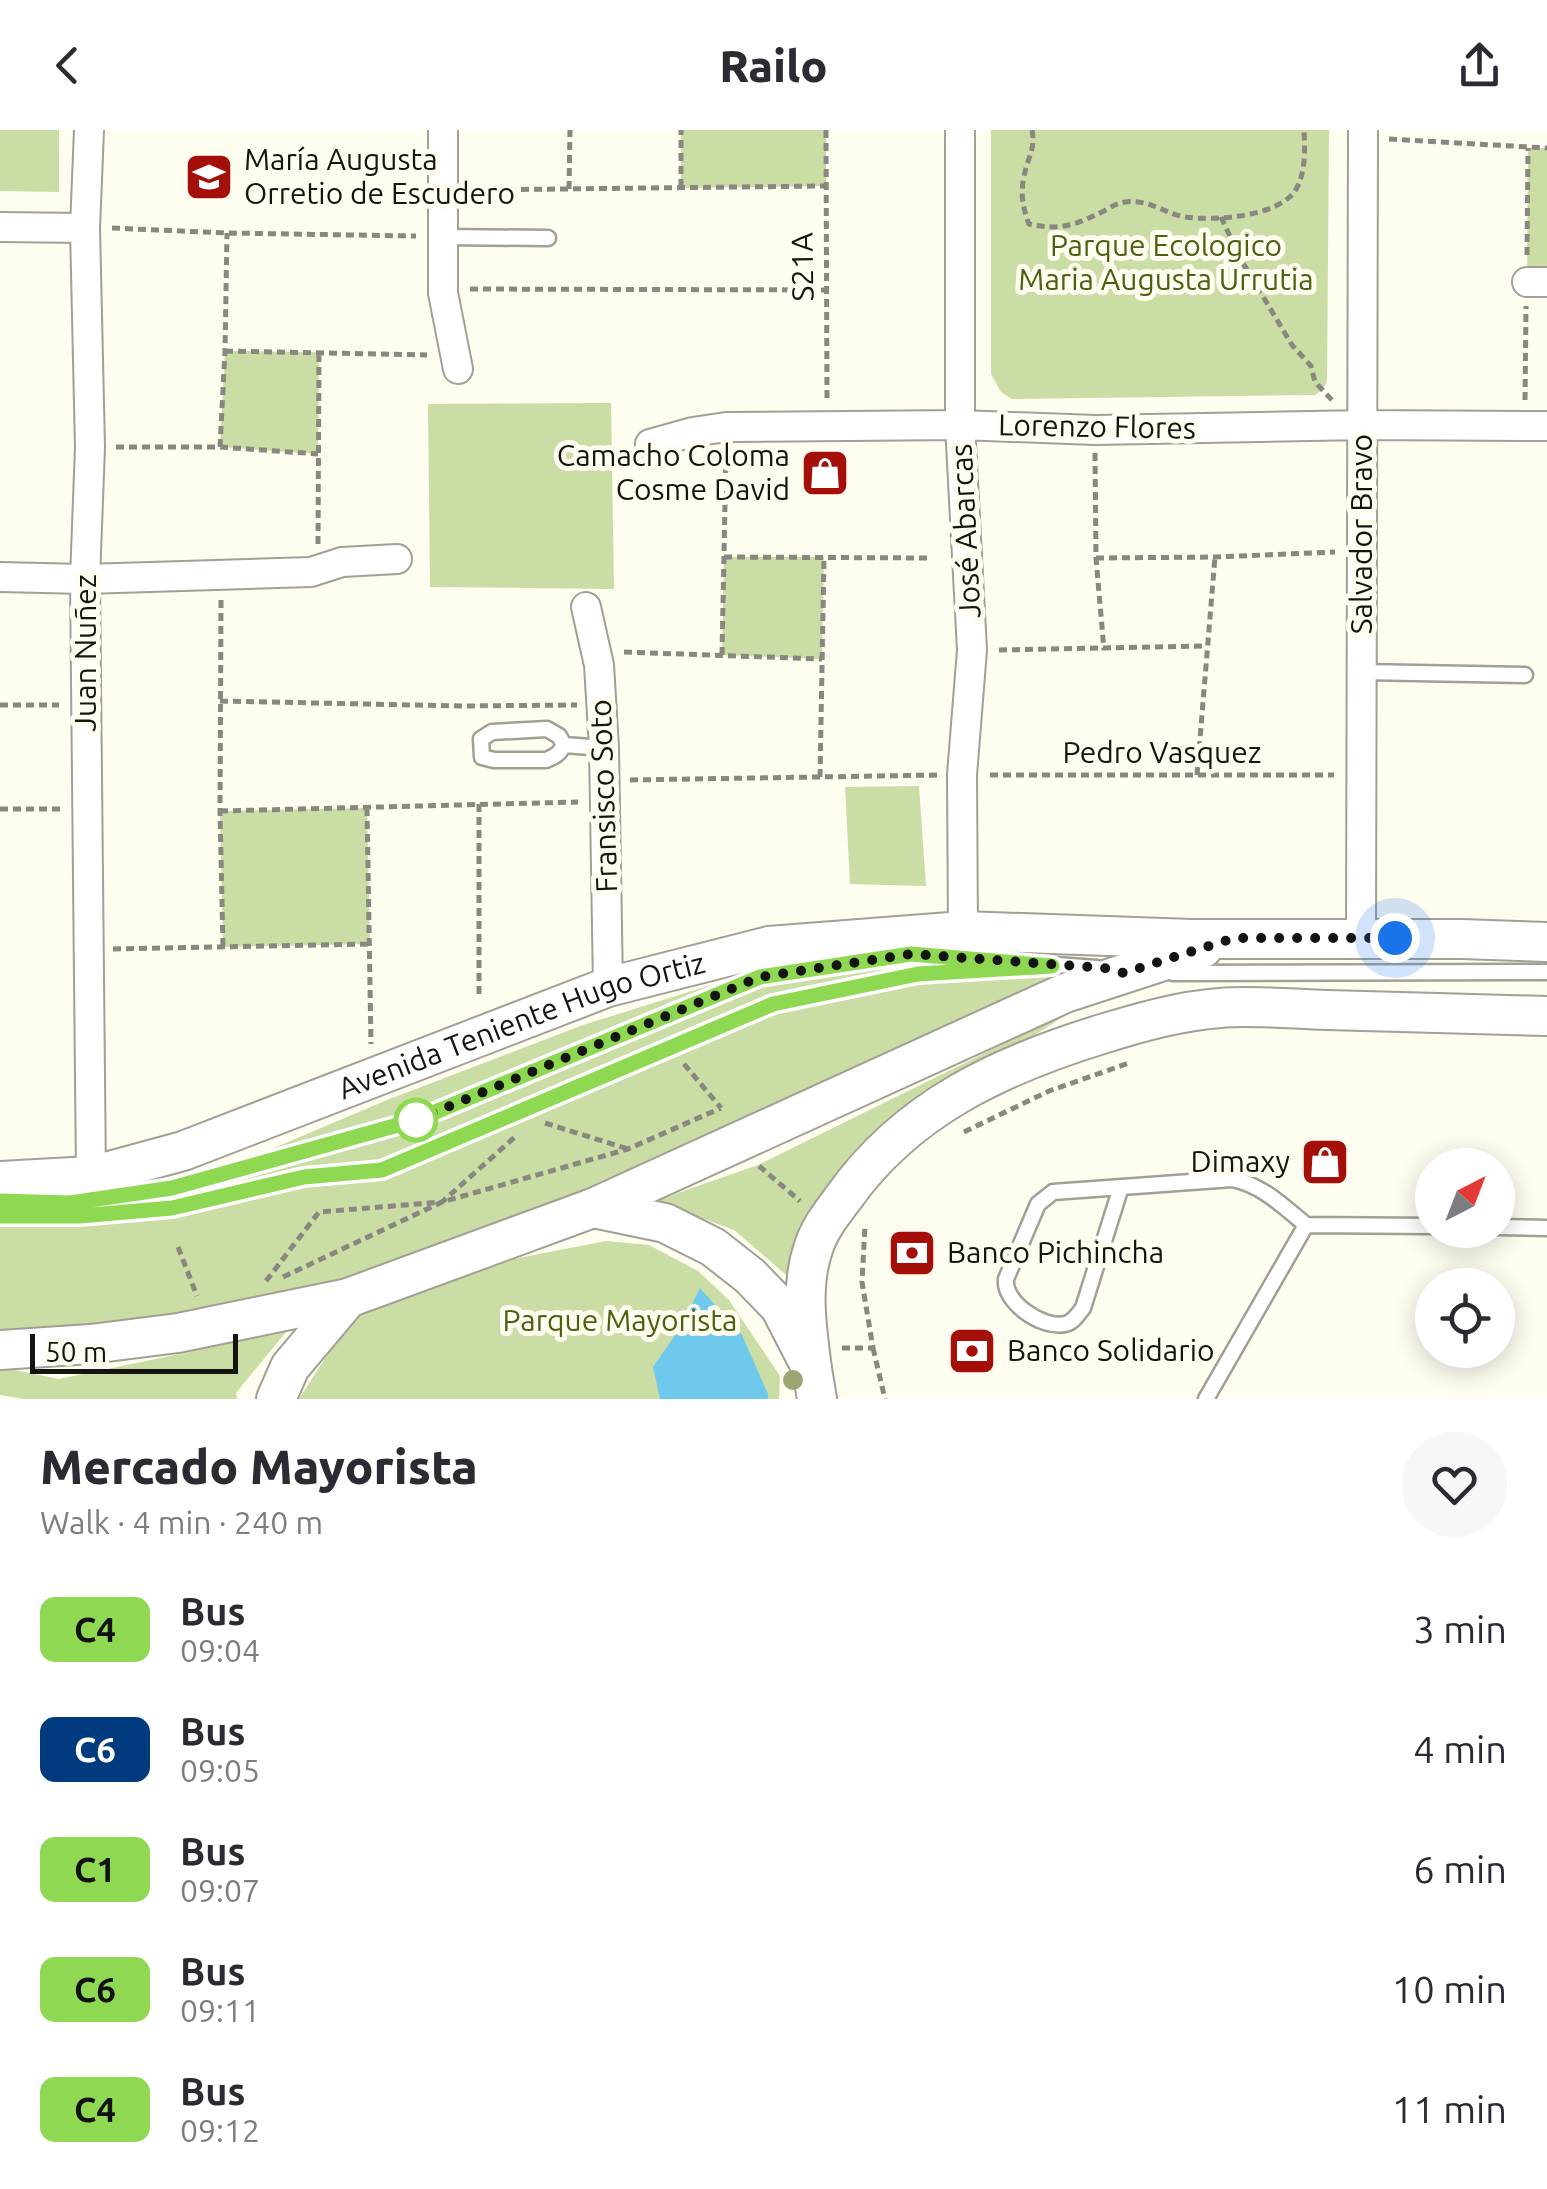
<!DOCTYPE html>
<html lang="en">
<head>
<meta charset="utf-8">
<style>
	:root { --surface:#fff; --page:#f7f7f7; --text:#2b2b33; --muted:#7c7c81 }
	body { margin:0; font-family:Ubuntu,sans-serif; background:var(--page); color:var(--text); height:100vh; display:flex; flex-direction:column; font-size:38px; white-space:nowrap }
	* { box-sizing:border-box; margin:0 }
	p { font-size:32px; color:var(--muted) }
	.icon { flex:none; width:55px; height:55px; fill:none; stroke:currentColor; stroke-width:2; stroke-linecap:round; stroke-linejoin:round }
	.map { position:relative; height:1269px; overflow:hidden }
	.sheet { display:flex; flex-direction:column; background:var(--surface); flex:1 }
	.sheet>* { flex:none }
	.badge { padding:0 20px; border-radius:15px; font-size:35px; line-height:65px }
	.needle { width:65px; rotate:42deg }
	.controls { position:absolute; left:1415px; top:1018px; display:grid; gap:20px }
	.controls a { display:grid; place-items:center; width:100px; height:100px; border-radius:50%; background:var(--surface); box-shadow:0 5px 25px #0003; font-size:50px }
	.scale { position:absolute; left:30px; bottom:25px; width:208px; box-sizing:border-box; padding-left:10px; border:5px solid #151410; border-top:0; font-size:28px; line-height:35px; white-space:nowrap; color:#151410; -webkit-text-stroke:8px #fffcf0; paint-order:stroke }
	.you { position:absolute; width:50px; height:50px; margin:-25px; border:8px solid #fff; border-radius:50%; background:#1a73e8; box-shadow:0 0 0 15px #1a73e833 }
	.map>.badge { position:absolute; translate:-50% -50%; box-shadow:0 0 0 5px #fff }
	.round { display:grid; place-items:center; flex:none; width:105px; height:105px; border-radius:52px; background:var(--page) }
	.summary { display:flex; align-items:center; justify-content:space-between; height:170px; padding:0 40px }
	h1 { font-size:48px; font-weight:800; line-height:75px }
	ul { padding:0; list-style:none }
	li { display:flex; align-items:center; gap:30px; height:120px; padding:0 40px }
	li div { flex:1 }
	li b { display:block; font-size:38px }
	li em { font-style:normal }
	li .badge { min-width:110px; font-weight:700; text-align:center }
	header { display:flex; justify-content:space-between; align-items:center; height:130px; padding:0 40px; background:var(--surface); font-size:45px; font-weight:800 }
	.map>svg:first-child { display:block }
	.green { fill:#cadda4 }
	.water { fill:#6fc9ed }
	.lines { fill:none; stroke-linecap:round; stroke-linejoin:round }
	.service-casing { stroke:#a29f94; stroke-width:19 }
	.minor-casing { stroke:#a29f94; stroke-width:32 }
	.secondary-casing { stroke:#a29f94; stroke-width:42 }
	.path { stroke:#89877f; stroke-width:5; stroke-dasharray:8 5; stroke-linecap:butt }
	.service { stroke:#fff; stroke-width:14 }
	.minor { stroke:#fff; stroke-width:28 }
	.secondary { stroke:#fff; stroke-width:38 }
	.tree { fill:#9ca675 }
	.line-casing { stroke:#fff; stroke-width:22 }
	.line { stroke:#8fd952; stroke-width:15 }
	.walk { stroke:#151410; stroke-width:10; stroke-dasharray:0 18 }
	.stop-dot { fill:#fff; stroke:#8fd952; stroke-width:5 }
	.labels { text-anchor:middle; stroke-width:10; stroke-linejoin:round; paint-order:stroke }
	.poi-label { font-size:30px; fill:#151410; stroke:#fffcf0; text-anchor:start }
	.park-label { font-size:30px; fill:#4b6010; stroke:#fffcf0 }
	.street-label { font-size:30px; fill:#151410; stroke:#fffcf0 }
</style>
</head>
<body>
<header><svg class="icon" aria-label="back" viewBox="0 0 24 24"><path d="M15 5l-7 7 7 7"/></svg>Railo<svg class="icon" aria-label="share" viewBox="0 0 24 24"><path d="M12 15V3M7 8l5-5 5 5M5 13v7h14v-7"/></svg></header>
<div class="map">
<svg width="1547" height="1269" viewBox="0 0 1547 1269">
	<rect width="100%" height="100%" fill="#fffcf0"/>
	<path class="green" d="M0,0H59V62L0,61Z
		M681,0H826V56L681,58Z
		M991,0H1329L1327,251L1323,259L1315,265L1012,269L1001,262L991,244Z
		M1528,18H1547V152H1527Z
		M225,221L319,222L318,324L220,317Z
		M611,273L614,459L430,457L428,274Z
		M724,427H824L822,529L722,525Z
		M919,656L926,756L850,754L845,657Z
		M367,678L370,814L223,817L220,681Z
		M766,838L1124,843L405,1139L225,1191L0,1208V1078L133,1074L239,1033L387,970L583,895Z
		M1076,878L850,1027L792,1150L734,1100L655,1071L758,1035Z
		M606,1111L649,1115L698,1141L729,1170L780,1246L779,1269H299L357,1178L477,1136Z
		M286,1202L236,1263L237,1269H23L0,1265V1237L59,1249Z"/>
	<path class="water" d="M700,1158L742,1205L768,1264V1269H660L653,1237L680,1198Z"/>
	<g class="lines">
		<g class="service-casing">
			<path id="service" d="M444,107L548,108
				M1362,542L1525,545
				M547,599L559,606L564,615C559,624 556,626 546,630H494L482,627L481,609L492,602Z
				M564,615L604,618
				M1173,843L1547,842
				M1121,1057L1083,1178C1078,1184 1074,1192 1065,1194C1042,1199 1003,1172 1006,1149L1038,1074L1053,1062L1232,1049C1262,1055 1283,1076 1306,1095
				M0,1071L69,1073L172,1058L416,990L760,847L911,824L1097,838
				M0,1086L80,1087L172,1078L303,1047L382,1040L773,874L918,843L997,839
				M1498,1097L1547,1098
				M1206,1269L1306,1095L1432,1096"/>
		</g>
		<g class="minor-casing">
			<path id="minor" d="M89,0L85,98L90,317L85,449L91,1046
				M443,0V163L458,239
				M960,0V295L972,520L962,645L963,801
				M0,97L85,98
				M1527,152H1547
				M650,314L693,302L726,297L960,295L1095,300L1362,295L1547,296
				M0,447L85,449L311,442L342,432L397,429
				M586,477L599,535L604,618L608,857
				M1361,808L1363,0"/>
		</g>
		<g class="secondary-casing">
			<g id="secondary">
				<path id="s1" d="M0,1051L91,1046L183,1021L608,857L769,816L963,801L1192,809H1462L1547,812"/>
				<path d="M593,1078L665,1093L713,1117L750,1146L780,1177L812,1239L817,1269"/>
				<path d="M0,1220L91,1214L178,1203L348,1168"/>
				<path d="M812,1239C807,1199 800,1158 813,1119C819,1099 832,1083 844,1067C907,978 1001,935 1102,904C1141,892 1180,881 1220,878C1255,875 1292,879 1327,880C1400,882 1474,884 1547,886"/>
				<path d="M276,1269L290,1237L348,1168L593,1078L1065,863L1203,818"/>
			</g>
		</g>
		<path class="path" d="M826,0L827,270
			M1032,0C1036,20 1027,28 1024,47C1020,64 1023,78 1029,94C1061,101 1075,95 1104,81C1111,77 1117,73 1125,72C1150,69 1163,83 1185,87C1214,91 1277,87 1295,61C1306,44 1305,19 1304,0
			M1389,9L1547,18
			M681,57V0
			M569,59L570,0
			M469,60L826,56
			M1221,87L1240,128L1292,215L1311,236L1315,252L1332,270
			M112,98L227,103L416,106
			M1527,125L1528,18
			M470,159L827,160
			M225,221L427,225
			M1525,270L1526,176
			M116,317H220L318,324
			M220,317L225,221L227,103
			M1095,323L1096,428L1104,520
			M318,414L319,222
			M724,427L930,428
			M1096,428L1215,427L1335,422
			M221,470L220,681L223,817
			M999,520L1206,516
			M624,522L822,529
			M722,525L726,323
			M220,571L462,576L577,575
			M0,575H59
			M990,645H1334
			M1197,645L1215,427
			M820,647L824,427
			M630,650L939,645
			M479,674V868
			M367,678L371,914
			M0,679H60
			M220,681L578,672
			M113,819L370,814
			M684,934L721,978
			M545,993L628,1019
			M964,1002L1049,961L1129,933
			M759,1036L800,1071
			M178,1117L197,1166
			M283,1147L442,1072L628,1019L721,978
			M266,1151L319,1082L442,1072L516,1006
			M842,1218H873L862,1152L865,1095
			M873,1218L885,1269"/>
		<use href="#service" class="service"/>
		<use href="#minor" class="minor"/>
		<use href="#secondary" class="secondary"/>
	</g>
	<circle class="tree" cx="793" cy="1250" r="10"/>
	<g class="lines">
		<g class="line-casing">
			<path id="line" d="M0,1071L70,1073L172,1058L416,990L760,847L911,824L1052,836L918,844L773,874L382,1040L304,1047L172,1078L80,1086H0"/>
		</g>
		<use href="#line" class="line"/>
		<path class="walk" d="M416,990L760,847L911,824L1104,838L1124,843L1234,808H1395"/>
	</g>
	<defs>
		<g id="school-square" transform="scale(2.5)"><rect x="-9" y="-9" width="18" height="18" rx="4" fill="#a40f0a" stroke="#fffcf0"/><path d="M0-5L7-2L0 1L-7-2ZM-4 1L0 2.5L4 1V4Q0 6-4 4Z" fill="#fff"/></g>
		<g id="shop-square" transform="scale(2.5)"><rect x="-9" y="-9" width="18" height="18" rx="4" fill="#a40f0a" stroke="#fffcf0"/><path d="M-5-2.5h2.3a2.7 3.5 0 0 1 5.4 0H5L5.5 6h-11ZM-1.5-2.5h3a1.5 2.3 0 0 0-3 0Z" fill="#fff"/></g>
		<g id="bank-square" transform="scale(2.5)"><rect x="-9" y="-9" width="18" height="18" rx="4" fill="#a40f0a" stroke="#fffcf0"/><path d="M-6-4H6V4H-6ZM0-2.3a2.3 2.3 0 1 0 0 4.6a2.3 2.3 0 1 0 0-4.6Z" fill="#fff"/></g>
	</defs>
	<g fill-rule="evenodd">
		<use href="#school-square" x="209" y="47"/>
		<use href="#shop-square" x="825" y="343"/>
		<use href="#shop-square" x="1325" y="1032"/>
		<use href="#bank-square" x="912" y="1123"/>
		<use href="#bank-square" x="972" y="1221"/>
	</g>
	<circle class="stop-dot" cx="416" cy="990" r="20"/>
	<g class="labels">
		<g class="poi-label">
			<text x="244" y="40">María Augusta<tspan x="244" dy="34">Orretio de Escudero</tspan></text>
			<text x="790" y="336" text-anchor="end">Camacho Coloma<tspan x="790" dy="34">Cosme David</tspan></text>
			<text x="1290" y="1042" text-anchor="end">Dimaxy</text>
			<text x="947" y="1133">Banco Pichincha</text>
			<text x="1007" y="1231">Banco Solidario</text>
		</g>
		<g class="park-label">
			<text x="1166" y="126">Parque Ecologico<tspan x="1166" dy="34">Maria Augusta Urrutia</tspan></text>
			<text x="620" y="1201">Parque Mayorista</text>
		</g>
		<g class="street-label">
			<text transform="translate(803 137) rotate(-91)" y="10">S21A</text>
			<text transform="translate(1097 297) rotate(1)" y="10">Lorenzo Flores</text>
			<text transform="translate(966 401) rotate(-93)" y="10">José Abarcas</text>
			<text transform="translate(1362 404) rotate(-90)" y="10">Salvador Bravo</text>
			<text transform="translate(86 523) rotate(-90)" y="10">Juan Nuñez</text>
			<text x="1162" y="633">Pedro Vasquez</text>
			<text transform="translate(604 666) rotate(-92)" y="10">Fransisco Soto</text>
			<text dy="10" stroke="none"><textPath href="#s1" startOffset="548">Avenida Teniente Hugo Ortiz</textPath></text>
		</g>
	</g>
</svg>
<div class="controls">
<a><svg class="needle" viewBox="-14 -14 28 28"><path d="M0-13l5 13h-10z" fill="#e53935"/><path d="M0 13l5-13h-10z" fill="#7c7c81"/></svg></a>
<a><svg class="icon" aria-label="locate" viewBox="0 0 24 24"><circle cx="12" cy="12" r="6"/><path d="M12 2v4M12 18v4M2 12h4M18 12h4"/></svg></a>
</div>
<div class="scale">50 m</div>
<div class="you" style="left:1395px;top:808px"></div>
</div>
<section class="sheet">
<div class="summary"><div><h1>Mercado Mayorista</h1><p>Walk · 4 min · 240 m</p></div><a class="round"><svg class="icon" aria-label="heart" viewBox="0 0 24 24"><path d="M12 20l-8-8c-3-5 5-10 8-4 3-6 11-1 8 4z"/></svg></a></div>
<ul>
<li><span class="badge" style="background:#8fd952;color:#111">C4</span><div><b>Bus</b><p>09:04</p></div><em>3 min</em></li>
<li><span class="badge" style="background:#003b80;color:#fff">C6</span><div><b>Bus</b><p>09:05</p></div><em>4 min</em></li>
<li><span class="badge" style="background:#8fd952;color:#111">C1</span><div><b>Bus</b><p>09:07</p></div><em>6 min</em></li>
<li><span class="badge" style="background:#8fd952;color:#111">C6</span><div><b>Bus</b><p>09:11</p></div><em>10 min</em></li>
<li><span class="badge" style="background:#8fd952;color:#111">C4</span><div><b>Bus</b><p>09:12</p></div><em>11 min</em></li>
</ul>
</section>
</body>
</html>
